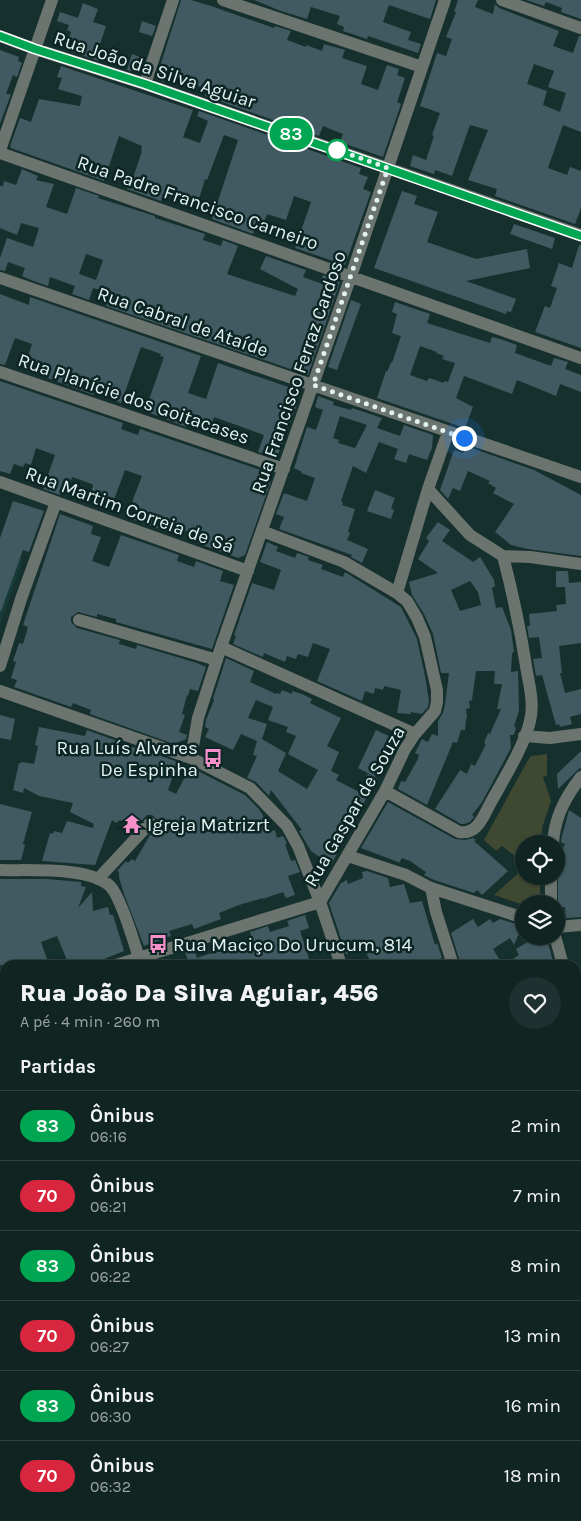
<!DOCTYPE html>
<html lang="pt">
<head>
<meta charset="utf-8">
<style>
	:root { --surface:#102422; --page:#1e302f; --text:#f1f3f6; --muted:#9ca4a5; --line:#304140 }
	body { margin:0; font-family:Karla,sans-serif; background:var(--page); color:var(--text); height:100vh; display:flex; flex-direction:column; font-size:19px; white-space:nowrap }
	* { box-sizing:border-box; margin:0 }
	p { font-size:16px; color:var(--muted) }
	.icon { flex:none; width:28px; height:28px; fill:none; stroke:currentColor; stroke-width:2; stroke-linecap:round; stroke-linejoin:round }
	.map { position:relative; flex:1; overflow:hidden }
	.panel { position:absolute; left:0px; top:960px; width:581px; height:561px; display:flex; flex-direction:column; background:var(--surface); border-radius:15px 15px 0 0; box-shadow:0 1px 4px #0004,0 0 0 1px var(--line) }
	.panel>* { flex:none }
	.badge { padding:0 10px; border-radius:16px; font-size:18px; line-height:32px }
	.buttons { position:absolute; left:515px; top:835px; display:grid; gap:10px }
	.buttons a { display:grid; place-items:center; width:50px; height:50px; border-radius:50%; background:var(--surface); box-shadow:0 1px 4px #0004,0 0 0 1px var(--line); font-size:25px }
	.you { position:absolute; width:25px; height:25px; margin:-12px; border:4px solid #fff; border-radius:50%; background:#1a73e8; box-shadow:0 0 0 8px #1a73e833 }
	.map>.badge { position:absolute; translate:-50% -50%; box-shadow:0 0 0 2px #fff }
	h2 { padding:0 20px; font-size:19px; line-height:45px }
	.round { display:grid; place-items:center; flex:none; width:52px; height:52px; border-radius:26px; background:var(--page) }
	.headline { display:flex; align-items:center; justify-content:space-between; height:85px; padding:0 20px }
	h1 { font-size:24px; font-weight:800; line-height:38px }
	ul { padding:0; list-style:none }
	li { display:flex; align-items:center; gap:15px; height:70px; padding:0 20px; border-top:1px solid var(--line) }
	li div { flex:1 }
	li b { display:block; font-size:19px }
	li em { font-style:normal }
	li .badge { min-width:55px; font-weight:700; text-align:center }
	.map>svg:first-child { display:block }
	.built { fill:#163c39 }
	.green { fill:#3f4831 }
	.building { fill:#415a62; fill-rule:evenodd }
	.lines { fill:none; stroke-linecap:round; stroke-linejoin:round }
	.minor { stroke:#6b746e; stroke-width:12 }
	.line-casing { stroke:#fff; stroke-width:11 }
	.line { stroke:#00a651; stroke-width:8 }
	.walk { stroke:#e3f2f1; stroke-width:5; stroke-dasharray:0 9 }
	.stop-dot { fill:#fff; stroke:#00a651; stroke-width:2.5 }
	.labels { text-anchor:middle; stroke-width:5; stroke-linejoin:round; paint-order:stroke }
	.street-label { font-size:19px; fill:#e3f2f1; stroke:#0b2624 }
	.poi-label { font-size:19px; fill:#e3f2f1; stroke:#0b2624; text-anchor:start }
</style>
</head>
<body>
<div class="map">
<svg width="581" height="1521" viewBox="0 0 581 1521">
	<rect width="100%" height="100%" fill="#16302e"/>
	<path class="built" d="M0,551L23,559L0,625Z"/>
	<path class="green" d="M547,754V775L543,777L551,801L542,828L541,844H524V863L502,846L496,851L484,840L528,760L531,756Z
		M524,868V876H540V897L537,904L524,905L494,895Z"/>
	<path class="building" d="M181,0H191L211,6L274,28L275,26L291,31L287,40L306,47V45L322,51L324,44L345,50L342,58L367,66L361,84L378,90L387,65L399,69L397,75L405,78L397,102L401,104L383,157L340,142L343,134L323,126L319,136L205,96L207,89L184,81L183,83L165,76L164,82L156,79Z
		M254,0H436L430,19L389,5L383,22L411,32L408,40L421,44L418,53L368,36L367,39L343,31L344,27L337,24L340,16L311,7L307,19L281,11Z
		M458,0H478L475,7L493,14L495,4L499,8L559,31L553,46L573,53L579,36H581V132L563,125L548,168L567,175L570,167L581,171V208L575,224L495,196L497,189L468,180L488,130L470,125L452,176L435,170L434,174L410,166L413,155L426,160L434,136L432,135L440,113L420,106L437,53L446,56L452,39L446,37L456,12H454ZM534,64L554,71L548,87L566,93L560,112L543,105L547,91L527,84Z
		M526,0H581V19L561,12L562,8L546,2L544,6Z
		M83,3L98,9L93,22L106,26L98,50L102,52L99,61L66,50L65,49L71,32L67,30L69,25L57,21L60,12L78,18Z
		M142,21L156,26L152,36L139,32Z
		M0,50L19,57L18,61L22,63L17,77L13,75L6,94H11L0,124Z
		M132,54L145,59L139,73L127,70Z
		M61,66L193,110L183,137L200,143L208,121L197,116L199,111L361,168L359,174L368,177L363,189L371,192L345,265L295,248L311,202L294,196L286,220L267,214L262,229L255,227L253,234L212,219L238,140L224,135L207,180L205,179L196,209L179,203L180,200L163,194L161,201L127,189L129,183L131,184L142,151L141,150L142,146L119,136L104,181L11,148L10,146L20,118L31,122L39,99L80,106L82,96L58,89L62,78L57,77Z
		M22,169L38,176L36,180L54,184L46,207L67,214L76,188L99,196L98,198L155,216V218L205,234L203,240L221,246L223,240L238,246L227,274L295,296L298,289L260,269L266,256L306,270L303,277L320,283L323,275L340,282L308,375L106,306L110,293L93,288L89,300L72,294L75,286L50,277L48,286L31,280L22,276L25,268L8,262L5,271L0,270V258L7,238L33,247L39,228L21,223L17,235L0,228V186H3L4,181L16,185ZM86,254L103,260L96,280L79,274Z
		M402,191L417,196L414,204L438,212L427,242L476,259L527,249L530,268L466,281L516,299L511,312L507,311L506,314L374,268Z
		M514,224L555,238L552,249L510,234Z
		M579,245H581V348L535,332L545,306L550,308L557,288L551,286L559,263L572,268Z
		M0,294L29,305L30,297L201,356L188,393L206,399L218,363L294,389L289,402L297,405L277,457L258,452L264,435L214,417L210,427H207L188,420L186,427L145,411L164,357L160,356L161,354L141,347L121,403L111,399L113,395L96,389L93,395L24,369L32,344L15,338L5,365L0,364Z
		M351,300L361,304L337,370L328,367Z
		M395,302L430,314L427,323L490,343L492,337L503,340L517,345L515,353L551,366L554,358L568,362L565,369L581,375V392L560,384L556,396L517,380L512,394L464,376L456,398L473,407L465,428L377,398L386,371L387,372L391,362L392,363L401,336L392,333L397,314L392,312ZM420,346L437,352L436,353L444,356L442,359L455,363L448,382L444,381V383L429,378L427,381L410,375Z
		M0,381L123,423L121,429L138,435L140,429L269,473L271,476L270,484L245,555L238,558L197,543L200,535L179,529L177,535L134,520L136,514L134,513L137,504L132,502L142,476L125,470L112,505L96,499L98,494L91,492L93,486L92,484L72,477L70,483L64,481L60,495L43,489L55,455L36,448L31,465L25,463L23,467L14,464L10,474L0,471Z
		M318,396L334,402L333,405L351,410L352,408L382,418L377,428L400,436L404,425L433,435L432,448L427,460L409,454L406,463L394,459L398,449L379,442L366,473L353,466L341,501L343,502L342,505L355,509L348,532L350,533L347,540L368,549L362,563L351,557L352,555L279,529L284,517L276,514L284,493L307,501L315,478L301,473L302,472L294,468L307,427L316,430L323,410L315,407ZM340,416L367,425L355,448L338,443L339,440L333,438Z
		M466,446L534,470L581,495V556L528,549L511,545L505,540L495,532L514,504L493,493L496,488L488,483L490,481L468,471L460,491L453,488L448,499L440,490L454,450L463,453Z
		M375,490L395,498L391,508L394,510L391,519L367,511Z
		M13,501L44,511L29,552L23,550L1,611H0V538Z
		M60,514L93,526L91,534L101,537L92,561L109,567L121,535L179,555L177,561L194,567L196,561L223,571L220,581L234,585L212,649L116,622V619L97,614V617L78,612L71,617V622L77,628L120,640L119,644L136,649L137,645L197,663L206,667L198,691L190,689L188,696L187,695L182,714L185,715L179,732L187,735L186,739L174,744L90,714L91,710L73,703L71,707L14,687L17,680L11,678L16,662L13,661L19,643L23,644L28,627L23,625Z
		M438,522L450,530L442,541L473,562L480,557L494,580L495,586L492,588L496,608L502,607L511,630L514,652L512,653L511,672L518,671L519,711L514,726L516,728L514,735H510L511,748L482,802L472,815L474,817L470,822L464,824H461L435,809L460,770L467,774L471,764L475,766L486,744L484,743L488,733L490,734L501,709H497L502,684H494L495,671H476L472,700L469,701L470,708L466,709L467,718L466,719L465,730H461L457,743L453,742L427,805L398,789L401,781L405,782L418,759L419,755L415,753L422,739L428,742L432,734L438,736V721L443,713L445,704L449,673H441L433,634L424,614L412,595L409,582L438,573L418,559L429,541L426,538ZM470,581L478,592L481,605L460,611L451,590Z
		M267,542L278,547L276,551L295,558L297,553L309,557L308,560L323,565L321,569L343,577L345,572L401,607L417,639L425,676L429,701L428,707L422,714L411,712V714L397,713L401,690L384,686L383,690L375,688L374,694L365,691L362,701L317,681L330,649L313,643L308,657L298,654L296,659L287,656L285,662L264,653L263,657L233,644L236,636L234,635L252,583L274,590L281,570L260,562Z
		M556,571H568L569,583L581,582V643L559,646L562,673H560L565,693L581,689V714L570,717L572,724L560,727L559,724L556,725L542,675L536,676L533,659L542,658L539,637L529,638L527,626H530L529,614L557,611L556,605L566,604L565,587H556Z
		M226,658L254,671L250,682L276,694L277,693L280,694L282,690L292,694V691L302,694L312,699L310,703L341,718L327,746L339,752L331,771L339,775L336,780L359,792L368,774L377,778L331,865L311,851L299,831L302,830L271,790L269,796L256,782L247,778L257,756L253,755L257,741L241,734L233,750L205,737L209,729L205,727L206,720L214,700L213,699ZM256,700L273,707L268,720L288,727L286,732L296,736L288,754L318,770L307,789L278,771L286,753L262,739L267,724L248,718Z
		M0,715L15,719L11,740L0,738Z
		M39,727L85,736L87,730L120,742L119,745L138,748L178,762L168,790L176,794L190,767L245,795L259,809L272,831L275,830L277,838L283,836L287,843L285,844L291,861L295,860L300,872L288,876L295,895L286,898L283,892L263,899V898L239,905L219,913L221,919L194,929L192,924L169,931L171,936L144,946L124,894L119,877V872L117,871L126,861L128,863L132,859L135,861L150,835L156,828L158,820L152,815H147L139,823L138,822L134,828L120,820L116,823L112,820L95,865L42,861L50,833L53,834L54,831L62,833L67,821L93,828L94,824L70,812L73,803L39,796L24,788L23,793L13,790L19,763H21L22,762L34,764L38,746L35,745Z
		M376,730L393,738L392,741L395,742L388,757L385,755L375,777L358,768Z
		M581,751V767L558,789L557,774Z
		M388,802L455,839L465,840L473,838L476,840L474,841L508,871L482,895L477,890L474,893L434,880L424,875L426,872L410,861L402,858L399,863L398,862L361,848Z
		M0,804L32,812L23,844L25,845L21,860H0Z
		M569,810L581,818V917L566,918L565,907H558V857L565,844L561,842L562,836Z
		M367,871L388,878L390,887L404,884L410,903L422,901L435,945L437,943L442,958L426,965H372L364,948L346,954L329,903L341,883L347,880L348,884L363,878L362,872Z
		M0,879H47L81,882V886L86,887L78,908L92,892L93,911L108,907L110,915H113L124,951L89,965H84L83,960L69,965L57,936L41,942L49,965H0Z
		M305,915L309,928L300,931L311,965H182V963L188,961L185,952L194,949L197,958L224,949L225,952L233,950L253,943L250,932L268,926L270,932L289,926L287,921Z
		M473,919L478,927L490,919L493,923L500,919L522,926L514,945L510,938L493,949L503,965H461L451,933Z
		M536,937L540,943L547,939L554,965H504L519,955L516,949Z"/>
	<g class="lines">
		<path class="minor" d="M223,0L422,67
			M502,0L581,28
			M0,36L35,49L145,84L581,235
			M145,84L173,0
			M0,150L52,0
			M0,153L581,358
			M0,278L581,477
			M0,372L284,469
			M0,482L248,571
			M262,531L344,562L397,593L407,601L417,618L425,637L437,690V702L435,711L415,734L405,749L385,791L320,902
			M503,556L530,557L581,564
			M397,593L428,489L448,432
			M79,620L217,660
			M221,647L415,734
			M0,666L21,599L56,502
			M0,691L191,758L250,788L287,826L298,846L320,902L341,965
			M524,736L550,738L581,734
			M191,758L198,718L221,647L351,276L445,0
			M385,791L459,832C477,835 483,817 490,804C502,782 525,745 530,721C534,706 530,687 527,672C521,633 513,594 503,556L470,535L428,489
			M553,844C554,818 565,797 581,777
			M348,856L406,875L431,888L524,918
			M0,870C27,871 89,866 110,886C121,897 136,948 141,965
			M98,879L150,823
			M431,888L436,912L453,965
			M551,904V876
			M556,927L581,925
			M555,936L563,965
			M116,965L320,902
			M0,1006L5,1003
			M576,1009L581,1022
			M576,1142L581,1139
			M0,1210L5,1208
			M0,1323L5,1322
			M0,1415L5,1413
			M324,1516L326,1521
			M292,1521L306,1516"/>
	</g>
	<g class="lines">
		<g class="line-casing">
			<path id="line" d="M0,36L35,49L145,84L581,236"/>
		</g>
		<use href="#line" class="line"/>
		<path class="walk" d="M337,150L332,148L388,168L313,385L464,438"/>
	</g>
	<defs>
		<g id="bus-bare" transform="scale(1.5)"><path d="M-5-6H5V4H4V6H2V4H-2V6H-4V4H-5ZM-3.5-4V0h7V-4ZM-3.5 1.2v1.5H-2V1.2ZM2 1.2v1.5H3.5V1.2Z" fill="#f890cc" stroke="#0b2624" stroke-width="2.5" paint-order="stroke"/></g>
		<g id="temple-bare" transform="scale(1.5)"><path d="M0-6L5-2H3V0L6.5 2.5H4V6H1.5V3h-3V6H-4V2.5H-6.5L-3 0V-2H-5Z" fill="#f890cc" stroke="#0b2624" stroke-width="2.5" paint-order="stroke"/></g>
	</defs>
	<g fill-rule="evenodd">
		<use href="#bus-bare" x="213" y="758"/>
		<use href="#temple-bare" x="132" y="824"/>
		<use href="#bus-bare" x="158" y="944"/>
	</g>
	<circle class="stop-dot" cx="337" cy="150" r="10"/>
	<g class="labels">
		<g class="street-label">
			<text transform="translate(155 69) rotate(18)" y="7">Rua João da Silva Aguiar</text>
			<text transform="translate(198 202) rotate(19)" y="7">Rua Padre Francisco Carneiro</text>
			<text transform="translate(183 321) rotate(19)" y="7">Rua Cabral de Ataíde</text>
			<text transform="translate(298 372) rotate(-71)" y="7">Rua Francisco Ferraz Cardoso</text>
			<text transform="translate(134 398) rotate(19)" y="7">Rua Planície dos Goitacases</text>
			<text transform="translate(130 509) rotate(20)" y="7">Rua Martim Correia de Sá</text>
			<text transform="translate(354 806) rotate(-60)" y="7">Rua Gaspar de Souza</text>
		</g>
		<g class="poi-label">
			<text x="198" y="754" text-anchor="end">Rua Luís Alvares<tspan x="198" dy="22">De Espinha</tspan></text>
			<text x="147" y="831">Igreja Matrizrt</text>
			<text x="173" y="951">Rua Maciço Do Urucum, 814</text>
		</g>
	</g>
</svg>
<div class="buttons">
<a><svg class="icon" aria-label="locate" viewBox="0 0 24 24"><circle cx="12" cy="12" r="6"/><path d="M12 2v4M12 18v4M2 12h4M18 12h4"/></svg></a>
<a><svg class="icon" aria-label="layers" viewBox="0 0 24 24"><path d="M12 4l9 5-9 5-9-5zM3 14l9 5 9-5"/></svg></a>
</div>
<div class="you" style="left:464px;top:438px"></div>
<b class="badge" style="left:291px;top:134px;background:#00a651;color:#fff">83</b>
<section class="panel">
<div class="headline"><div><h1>Rua João Da Silva Aguiar, 456</h1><p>A pé · 4 min · 260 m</p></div><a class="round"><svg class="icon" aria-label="heart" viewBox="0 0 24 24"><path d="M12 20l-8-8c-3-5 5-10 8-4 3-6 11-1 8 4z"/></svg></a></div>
<h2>Partidas</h2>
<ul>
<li><span class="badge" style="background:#00a651;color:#fff">83</span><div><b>Ônibus</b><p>06:16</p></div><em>2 min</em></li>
<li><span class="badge" style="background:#d7263d;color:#fff">70</span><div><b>Ônibus</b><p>06:21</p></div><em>7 min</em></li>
<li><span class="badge" style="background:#00a651;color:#fff">83</span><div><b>Ônibus</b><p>06:22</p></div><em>8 min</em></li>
<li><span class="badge" style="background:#d7263d;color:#fff">70</span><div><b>Ônibus</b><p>06:27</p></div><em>13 min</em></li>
<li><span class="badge" style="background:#00a651;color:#fff">83</span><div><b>Ônibus</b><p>06:30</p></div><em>16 min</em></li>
<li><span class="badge" style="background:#d7263d;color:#fff">70</span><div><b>Ônibus</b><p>06:32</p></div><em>18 min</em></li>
</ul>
</section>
</div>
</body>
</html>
